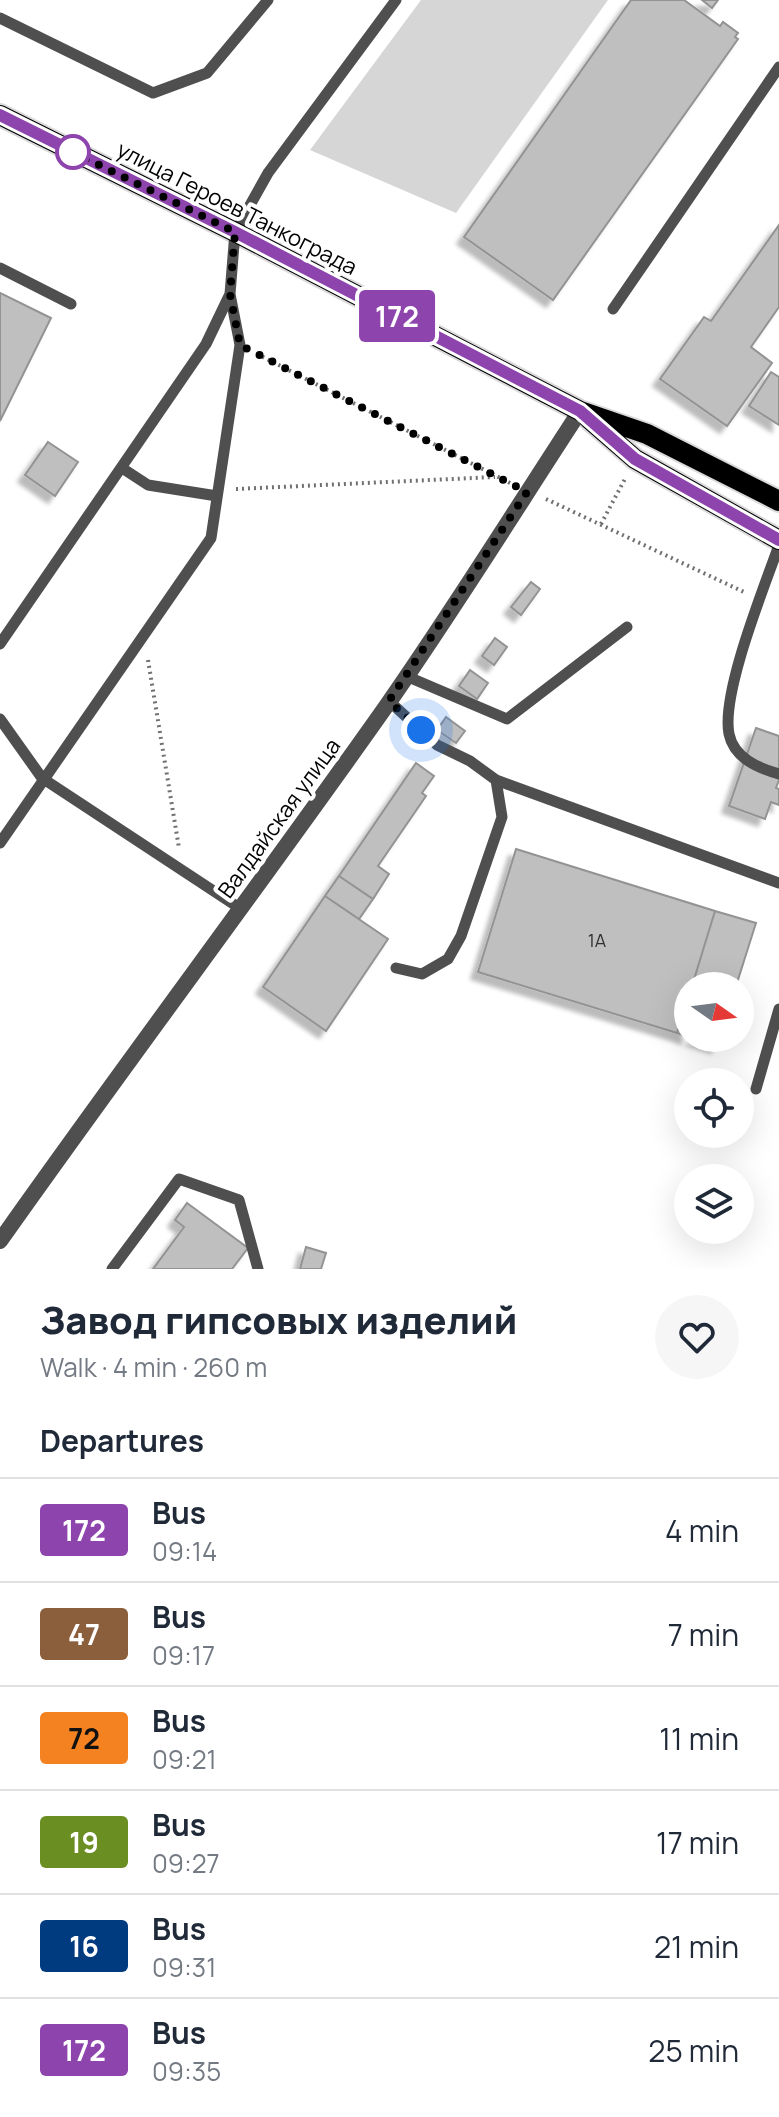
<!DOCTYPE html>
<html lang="en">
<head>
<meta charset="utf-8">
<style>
	:root { --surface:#fff; --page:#f6f6f7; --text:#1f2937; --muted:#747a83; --line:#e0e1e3 }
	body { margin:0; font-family:Manrope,sans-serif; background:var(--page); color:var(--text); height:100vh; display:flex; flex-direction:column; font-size:30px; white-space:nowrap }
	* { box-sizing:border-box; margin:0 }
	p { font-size:26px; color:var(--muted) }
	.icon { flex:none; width:44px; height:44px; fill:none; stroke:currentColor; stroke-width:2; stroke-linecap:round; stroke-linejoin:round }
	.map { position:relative; height:1269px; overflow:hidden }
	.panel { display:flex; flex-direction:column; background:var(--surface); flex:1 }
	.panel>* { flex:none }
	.badge { padding:0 16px; border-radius:6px; font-size:28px; line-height:52px }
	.needle { width:52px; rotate:104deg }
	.tools { position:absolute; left:674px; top:972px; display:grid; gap:16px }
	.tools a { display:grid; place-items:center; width:80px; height:80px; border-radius:50%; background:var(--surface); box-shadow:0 8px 32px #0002; font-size:40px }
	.you { position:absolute; width:40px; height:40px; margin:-20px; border:6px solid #fff; border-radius:50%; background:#1a73e8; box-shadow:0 0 0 12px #1a73e833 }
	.map>.badge { position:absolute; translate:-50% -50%; box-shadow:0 0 0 4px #fff }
	h2 { padding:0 40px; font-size:30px; line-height:72px }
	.round { display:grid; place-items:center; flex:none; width:84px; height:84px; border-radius:42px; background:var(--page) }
	.summary { display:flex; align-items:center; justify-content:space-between; height:136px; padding:0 40px }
	h1 { font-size:38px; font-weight:800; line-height:60px }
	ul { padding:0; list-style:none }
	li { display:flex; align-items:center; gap:24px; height:104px; padding:0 40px; border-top:2px solid var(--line) }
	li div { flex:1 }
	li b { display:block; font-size:30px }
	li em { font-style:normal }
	li .badge { min-width:88px; font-weight:700; text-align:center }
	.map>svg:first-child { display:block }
	.green { fill:#d6d6d6 }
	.building { fill:#bfbfbf; stroke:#939393; stroke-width:2; filter:url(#shadow) }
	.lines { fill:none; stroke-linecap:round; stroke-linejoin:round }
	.primary-casing { stroke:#dbdbdb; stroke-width:24 }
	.path { stroke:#717171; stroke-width:4; stroke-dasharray:2 4; stroke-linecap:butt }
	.service { stroke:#4f4f4f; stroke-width:11 }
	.tertiary { stroke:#4f4f4f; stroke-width:16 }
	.primary { stroke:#000; stroke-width:20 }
	.line-casing { stroke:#fff; stroke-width:18 }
	.line { stroke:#8e44ad; stroke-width:12 }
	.walk { stroke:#000; stroke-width:8; stroke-dasharray:0 14.4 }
	.stop-dot { fill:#fff; stroke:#8e44ad; stroke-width:4 }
	.labels { text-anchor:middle; stroke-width:8; stroke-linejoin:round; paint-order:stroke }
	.number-label { font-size:18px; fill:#303030 }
	.street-label { font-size:22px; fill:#000; stroke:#fff }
</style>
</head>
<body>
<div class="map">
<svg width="779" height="1269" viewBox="0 0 779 1269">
	<defs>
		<filter id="shadow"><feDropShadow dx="-7" dy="7" stdDeviation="2" flood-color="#0004"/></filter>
	</defs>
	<rect width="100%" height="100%" fill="#fff"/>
	<path class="green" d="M421,0H608L456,213L310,150Z"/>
	<path class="building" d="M631,0H684L720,26L723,22L738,33L735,37L738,39L553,300L464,237Z
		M702,0H718L712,8Z
		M779,225V307L751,347L772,363L727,426L660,379L704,317L711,321Z
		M0,293L51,318L0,421Z
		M771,372L779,377V425L749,406Z
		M48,442L78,462L55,496L25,475Z
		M531,582L540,589L521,615L511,607Z
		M495,638L507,647L494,665L482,656Z
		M470,670L488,683L477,699L459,686Z
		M446,717L465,731L456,743L437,730Z
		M756,728L779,736V780L776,788L779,789V805L771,802L765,819L729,806Z
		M416,763L434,776L422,793L426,796L378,866L389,874L373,899L339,876Z
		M516,849L715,911L692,986H688V999L677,1033L478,972Z
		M339,876L373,899L359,919L325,896Z
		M325,896L388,939L326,1031L263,987Z
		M715,911L756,923L736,986H692Z
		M688,999V1037L677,1033Z
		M692,1038H720L718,1046Z
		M187,1203L248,1248L232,1269H153L184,1227L175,1220Z
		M306,1247L326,1253L321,1269H300Z"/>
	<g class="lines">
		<g class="primary-casing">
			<path id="primary" d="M0,115L235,232L580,411L647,434L779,501
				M589,419L635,459L779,540"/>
		</g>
		<path class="path" d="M257,354L512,484
			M236,489L495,477
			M546,499L744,592
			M601,524L626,477
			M148,660L179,848"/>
		<path class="service" d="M0,18L153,93L207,73L268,0
			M0,268L71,304
			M613,309L779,67
			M122,468L148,485L217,496
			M779,545C764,588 721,693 729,734C734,758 758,768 779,774
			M0,644L206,344L230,294
			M406,676L507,719L627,627
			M389,701L437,745L470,761L496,780L502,817L461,936L448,959L422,974L396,968
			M0,719L42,778L241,909
			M496,780L779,883
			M0,843L211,538L240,345L230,294L235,232L268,173L396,0
			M756,1089L779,1009
			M112,1269L179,1179L239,1200L258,1269"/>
		<path class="tertiary" d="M0,1241C127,1061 260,885 387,705C454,609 516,509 580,411"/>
		<use href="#primary" class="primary"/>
	</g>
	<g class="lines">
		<g class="line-casing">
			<path id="line" d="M0,115L235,232L580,411L635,459L779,540"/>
		</g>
		<use href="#line" class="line"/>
		<path class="walk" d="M73,152L235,232L230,294L240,345L527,492L389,701L421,730"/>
	</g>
	<circle class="stop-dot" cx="73" cy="152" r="16"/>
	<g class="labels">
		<g class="number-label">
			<text x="597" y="947">1А</text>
		</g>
		<g class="street-label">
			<text transform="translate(237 208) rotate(27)" y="8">улица Героев Танкограда</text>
			<text transform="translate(279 818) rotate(-54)" y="8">Валдайская улица</text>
		</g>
	</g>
</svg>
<div class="tools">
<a><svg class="needle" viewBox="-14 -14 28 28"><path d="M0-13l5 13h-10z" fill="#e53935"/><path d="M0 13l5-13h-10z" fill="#747a83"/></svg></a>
<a><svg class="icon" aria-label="locate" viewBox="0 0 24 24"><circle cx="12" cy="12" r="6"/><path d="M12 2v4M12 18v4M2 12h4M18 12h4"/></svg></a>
<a><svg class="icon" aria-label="layers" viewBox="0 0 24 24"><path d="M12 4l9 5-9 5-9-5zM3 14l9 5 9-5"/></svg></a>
</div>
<div class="you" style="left:421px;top:730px"></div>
<b class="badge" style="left:397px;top:316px;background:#8e44ad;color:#fff">172</b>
</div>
<section class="panel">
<div class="summary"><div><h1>Завод гипсовых изделий</h1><p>Walk · 4 min · 260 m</p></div><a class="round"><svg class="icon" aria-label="heart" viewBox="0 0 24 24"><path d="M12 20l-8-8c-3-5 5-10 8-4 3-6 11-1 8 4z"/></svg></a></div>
<h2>Departures</h2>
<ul>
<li><span class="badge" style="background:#8e44ad;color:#fff">172</span><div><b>Bus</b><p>09:14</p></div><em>4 min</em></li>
<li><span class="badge" style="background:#8b5e3c;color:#fff">47</span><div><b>Bus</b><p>09:17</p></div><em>7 min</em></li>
<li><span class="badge" style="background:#f58220;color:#111">72</span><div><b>Bus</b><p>09:21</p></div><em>11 min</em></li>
<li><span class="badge" style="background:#6b8e23;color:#fff">19</span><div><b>Bus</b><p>09:27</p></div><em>17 min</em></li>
<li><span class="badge" style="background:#003b80;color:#fff">16</span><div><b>Bus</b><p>09:31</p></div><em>21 min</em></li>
<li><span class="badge" style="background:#8e44ad;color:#fff">172</span><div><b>Bus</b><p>09:35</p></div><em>25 min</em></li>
</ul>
</section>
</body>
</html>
